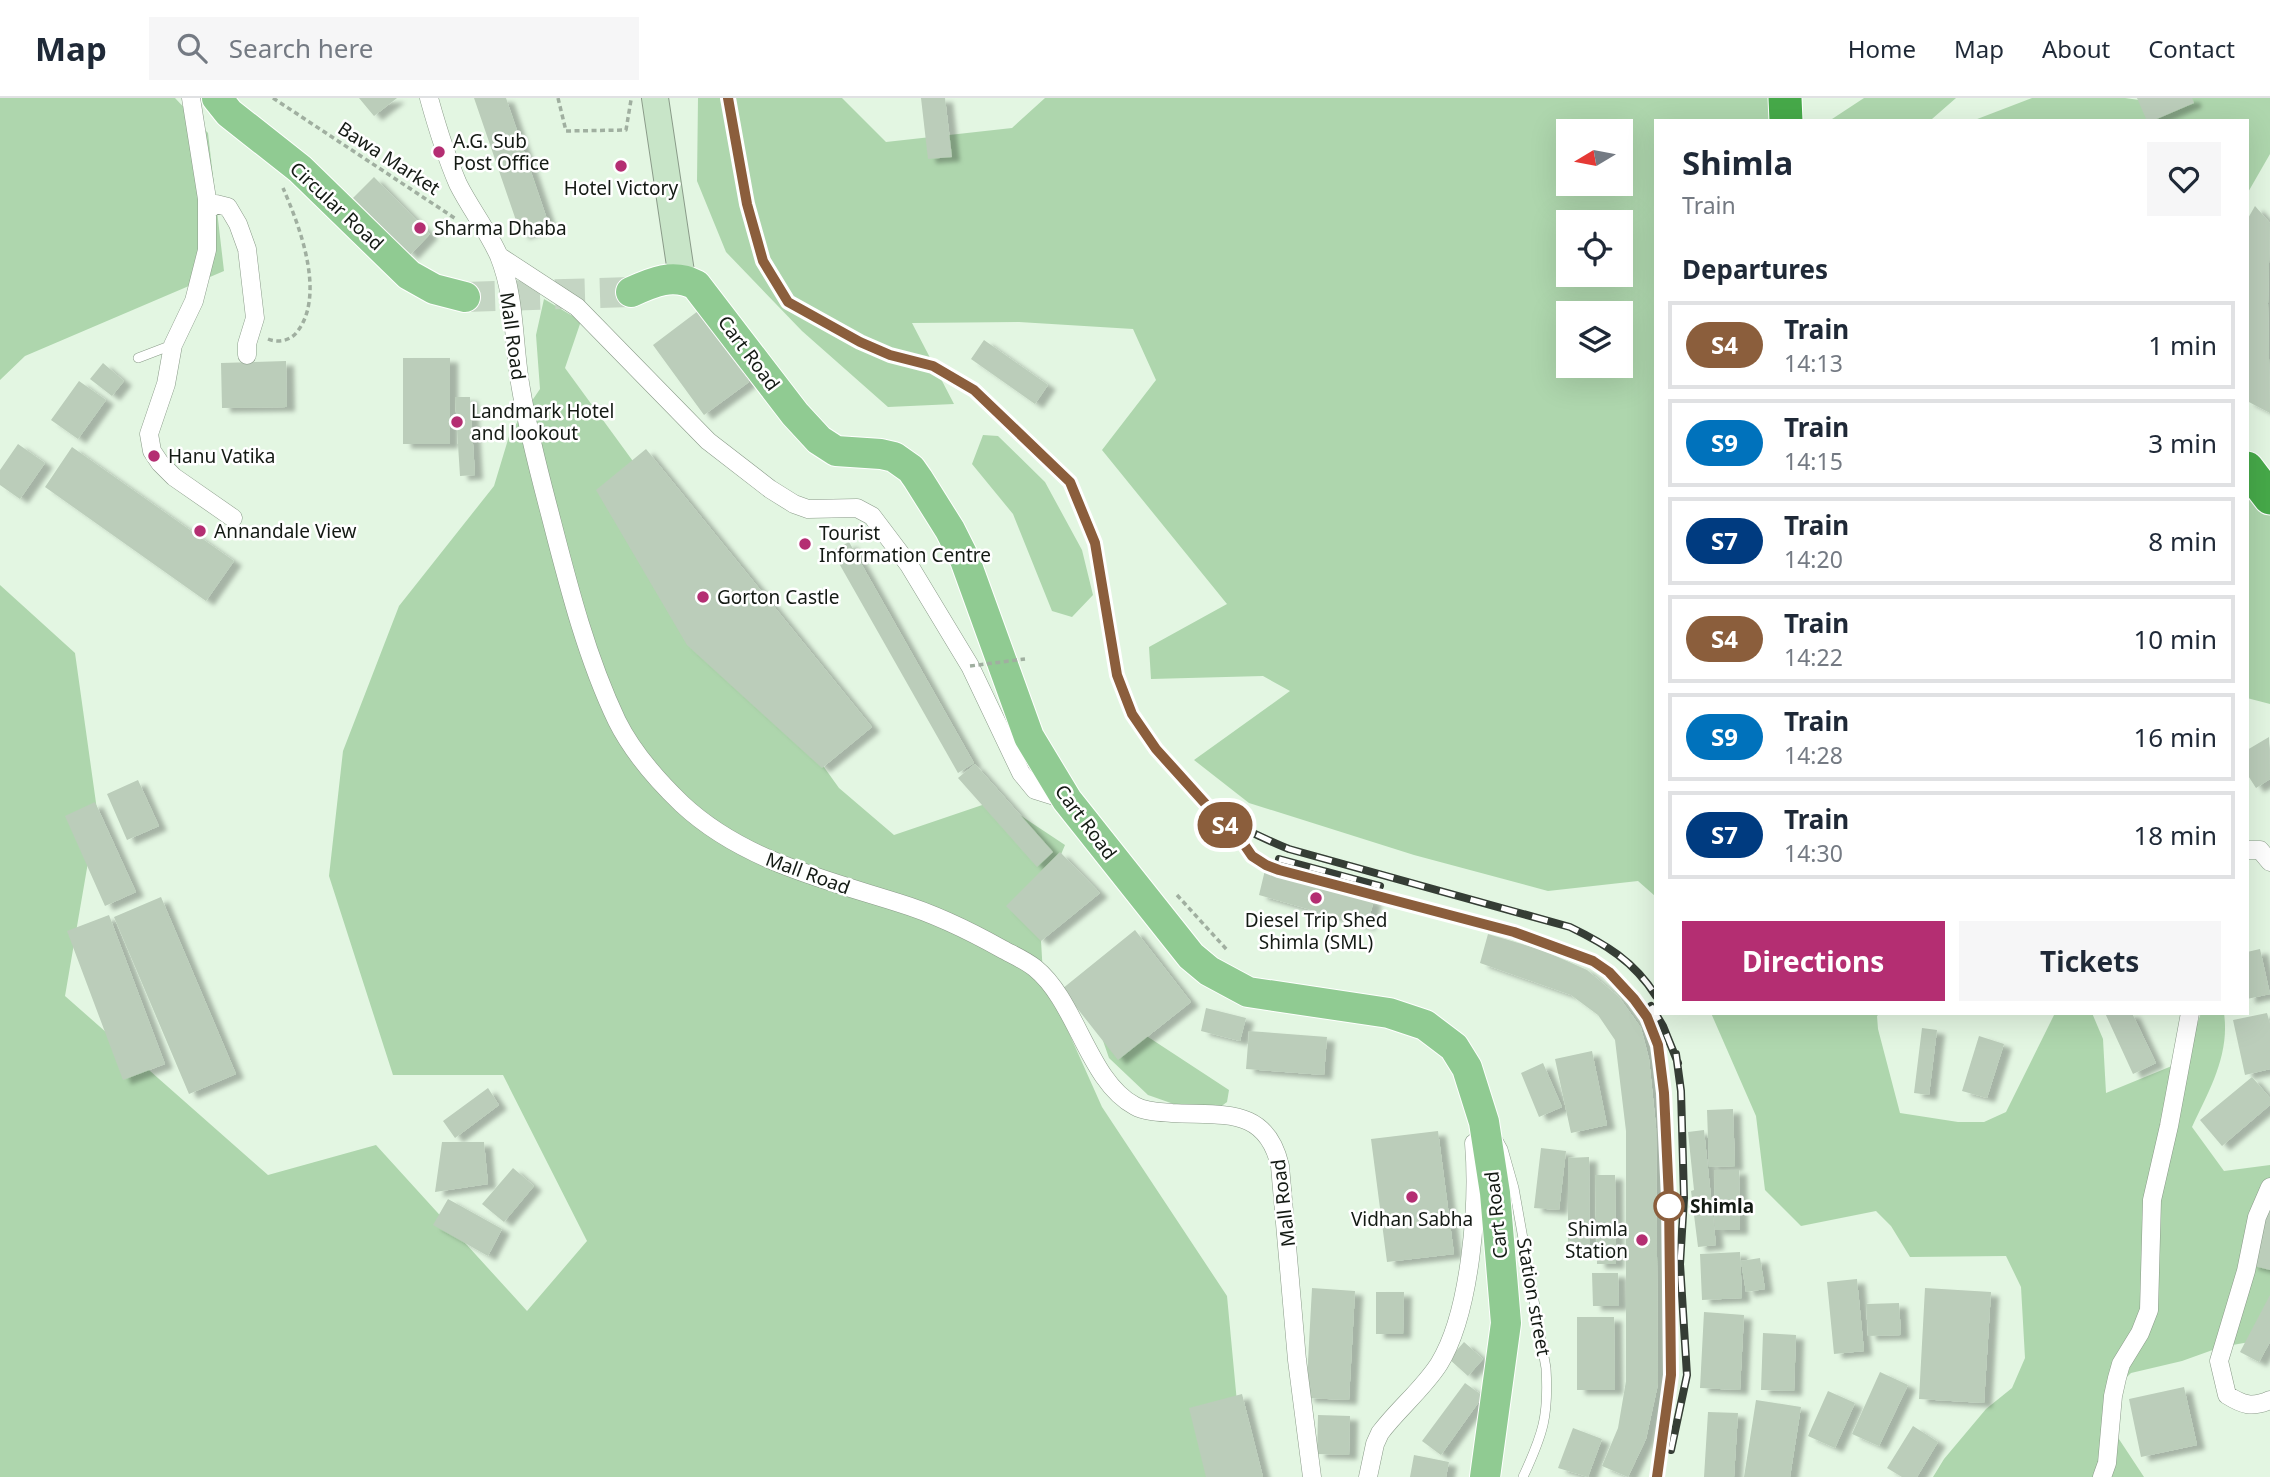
<!DOCTYPE html>
<html lang="en">
<head>
<meta charset="utf-8">
<style>
	:root { --surface:#fff; --page:#f6f6f7; --text:#1f2937; --muted:#747a83; --line:#e0e1e3; --accent:#b42e72 }
	body { margin:0; font-family:"Noto Sans",sans-serif; background:var(--page); color:var(--text); height:100vh; display:flex; flex-direction:column; font-size:26px; white-space:nowrap }
	* { box-sizing:border-box; margin:0 }
	p { font-size:23px; color:var(--muted) }
	.icon { flex:none; width:38px; height:38px; fill:none; stroke:currentColor; stroke-width:2; stroke-linecap:round; stroke-linejoin:round }
	.map { position:relative; flex:1; overflow:hidden }
	.details { position:absolute; left:1654px; top:21px; width:595px; height:896px; display:flex; flex-direction:column; background:var(--surface); border-radius:0px; box-shadow:0 7px 28px #0002 }
	.details>* { flex:none }
	.badge { padding:0 14px; border-radius:23px; font-size:24px; line-height:46px }
	.needle { width:46px; rotate:260deg }
	.buttons { position:absolute; left:1556px; top:21px; display:grid; gap:14px }
	.buttons a { display:grid; place-items:center; width:77px; height:77px; border-radius:0px; background:var(--surface); box-shadow:0 7px 28px #0002; font-size:35px }
	.map>.badge { position:absolute; translate:-50% -50%; box-shadow:0 0 0 4px #fff }
	h2 { padding:0 28px; font-size:26px; line-height:63px }
	.round { display:grid; place-items:center; flex:none; width:74px; height:74px; border-radius:0px; background:var(--page) }
	.head { display:flex; align-items:center; justify-content:space-between; height:119px; padding:0 28px }
	h1 { font-size:33px; font-weight:700; line-height:52px }
	.button { display:flex; gap:14px; margin-top:auto; padding:14px 28px }
	.button a { flex:1; height:80px; border-radius:0px; background:var(--accent); color:#fff; font-size:28px; font-weight:700; line-height:80px; text-align:center }
	.button a+a { background:var(--page); color:var(--text) }
	ul { padding:0; list-style:none }
	li { display:flex; align-items:center; gap:21px; height:88px; margin:0 14px 10px; padding:0 14px; border:4px solid var(--line); border-radius:0px }
	li div { flex:1 }
	li b { display:block; font-size:26px }
	li em { font-style:normal }
	li .badge { min-width:77px; font-weight:700; text-align:center }
	header { display:flex; align-items:center; gap:42px; box-sizing:border-box; height:98px; padding:0 35px; background:var(--surface); border-bottom:2px solid var(--line) }
	header strong { font-size:33px }
	nav { display:flex; gap:38px; margin-inline-start:auto; font-size:24px }
	.search { width:490px; height:63px; background:var(--page); display:flex; align-items:center; gap:18px; box-sizing:border-box; padding:0 24px; border-radius:0px; color:var(--muted); font-size:26px }
	.map>svg:first-child { display:block }
	.green { fill:#aed6ad; fill-rule:evenodd }
	.building { fill:#bbcdba; filter:url(#shadow) }
	.lines { fill:none; stroke-linecap:round; stroke-linejoin:round }
	.primary-tunnel { stroke:#c4d5c3; stroke-width:30; stroke-dasharray:30 15; stroke-linecap:butt }
	.lane-casing { stroke:#8a9b89; stroke-width:10 }
	.street-casing { stroke:#8a9b89; stroke-width:19 }
	.secondary-casing { stroke:#8a9b89; stroke-width:28 }
	.primary-casing { stroke:#fff; stroke-width:32 }
	.highway-casing { stroke:#fff; stroke-width:35 }
	.path { stroke:#a0afa0; stroke-width:3.5; stroke-dasharray:5 3.5; stroke-linecap:butt }
	.lane { stroke:#fff; stroke-width:9 }
	.street { stroke:#fff; stroke-width:18 }
	.secondary { stroke:#c8e5c8; stroke-width:26 }
	.primary { stroke:#90cb92; stroke-width:30 }
	.highway { stroke:#46a949; stroke-width:33 }
	.rail-casing { stroke:#353d35; stroke-width:8 }
	.rail { stroke:#fff; stroke-width:5; stroke-dasharray:16; stroke-linecap:butt }
	.path-bridge { stroke:#a0afa0; stroke-width:3.5; stroke-dasharray:5 3.5; stroke-linecap:butt }
	.line-casing { stroke:#fff; stroke-width:16 }
	.line { stroke:#8b5e3c; stroke-width:10 }
	.poi-dot { fill:#b42e72; stroke:#fff; stroke-width:2.5 }
	.stop-dot { fill:#fff; stroke:#8b5e3c; stroke-width:3.5 }
	.labels { text-anchor:middle; stroke-width:5; stroke-linejoin:round; paint-order:stroke }
	.poi-label { font-size:19px; fill:#141a14; stroke:#fff; text-anchor:start }
	.street-label { font-size:19px; fill:#141a14; stroke:#fff }
	.stop-label { font-size:19px; font-weight:bold; fill:#141a14; stroke:#fff; text-anchor:start }
</style>
</head>
<body>
<header>
<strong>Map</strong>
<div class="search"><svg class="icon" aria-label="search" viewBox="0 0 24 24"><circle cx="10" cy="10" r="6"/><path d="M15 15l6 6"/></svg>Search here</div>
<nav><a>Home</a><a>Map</a><a>About</a><a>Contact</a></nav>
</header>
<div class="map">
<svg width="2270" height="1379" viewBox="0 0 2270 1379">
	<defs>
		<filter id="shadow"><feDropShadow dx="8" dy="4.5" stdDeviation="2" flood-color="#0004"/></filter>
	</defs>
	<rect width="100%" height="100%" fill="#e3f6e2"/>
	<path class="green" d="M0,0H175L208,35L224,173L25,258L0,282Z
		M698,0H842L886,44L1012,30L1045,0H1773L1771,23H1656L1655,798L1638,783L1548,793L1414,757L1249,705L1194,662L1290,593L1263,578L1151,581L1149,549L1227,506L1102,352L1156,282L1133,231L1019,224L912,225L954,306L888,309L802,233L726,154L697,83ZM1568,33H1620V86H1568ZM1568,124H1620V177H1568ZM1568,215H1620V268H1568Z
		M1864,0H1956L1932,21L1936,23H1829Z
		M2032,0H2125L2168,6L2176,0H2270V56L2247,96V23H1972Z
		M544,201L581,223L565,270L643,377L750,566L839,690L894,737L997,702L1065,747L1039,808L1043,877L1102,1009L1227,1198L1244,1379H0V487L75,555L97,712L65,898L268,1077L376,1047L527,1213L587,1143L503,977H393L329,778L343,653L399,508L494,388L510,335L540,291L536,237Z
		M983,337L998,338L1045,384L1082,452L1093,497L1072,519L1052,513L1013,416L972,366Z
		M2247,378L2270,408V606L2247,600Z
		M1093,914L1142,935L1229,992L1227,1004L1208,1018L1148,997L1109,960Z
		M1711,915H1880L1877,918L1878,931L1900,1015L1958,1024H1984L2006,1014L2055,915H2092L2103,941L2106,995L2184,963L2201,915H2224C2230,957 2209,993 2192,1029L2224,1073L2270,1067V1230L2261,1242L2221,1249L2182,1263L2131,1275L2111,1294L2109,1326L2144,1379H1933L1944,1361L1986,1311L2012,1290L2025,1260L2021,1189L2006,1158L1910,1159L1891,1128L1876,1113L1801,1128L1765,1092L1756,1018Z"/>
	<path class="building" d="M359,0H397L374,18Z
		M474,0H506L549,127L521,137Z
		M921,0H945L952,59L928,61Z
		M2137,0H2192L2194,5L2152,23H2147Z
		M374,79L430,136L410,157L353,100Z
		M2255,108L2270,125L2268,206L2270,315L2247,303V122Z
		M698,213L749,284L704,317L653,247Z
		M984,242L1048,287L1035,306L971,261Z
		M403,260H450V346H403Z
		M286,263L287,309L222,310L221,265Z
		M103,265L124,283L112,298L90,281Z
		M79,283L106,302L78,341L51,322Z
		M455,299H470L475,377L460,378Z
		M18,346L45,365L20,401L0,387V372Z
		M72,349L234,463L206,503L45,389Z
		M646,351L872,629L822,670L687,547L596,392Z
		M849,444L974,665L958,675L832,453Z
		M2269,639L2270,681L2256,690L2247,676V652Z
		M975,666L1053,754L1037,769L958,680Z
		M138,682L159,728L127,742L107,696Z
		M95,704L136,794L105,808L65,718Z
		M1060,754L1100,795L1041,843L1006,808Z
		M1265,772L1374,802L1367,828L1259,797Z
		M161,799L236,976L189,996L114,819Z
		M109,817L165,966L123,982L67,833Z
		M1135,832L1191,904L1118,962L1062,891Z
		M1488,836L1542,852L1587,872L1619,899L1641,930L1649,961L1656,1029L1658,1286L1646,1341L1628,1379L1602,1368L1618,1330L1626,1283V1033L1615,942L1598,917L1571,897L1480,865Z
		M2260,851L2270,896L2247,901V854Z
		M1206,910L1246,920L1240,943L1201,933Z
		M2105,915H2132L2156,965L2133,976Z
		M2267,915L2270,926V971L2245,977L2233,922Z
		M1922,930L1937,932L1929,997L1914,995Z
		M1249,933L1327,939L1324,977L1246,971Z
		M1979,938L2004,946L1987,1000L1962,993Z
		M1592,953L1607,1027L1571,1035L1555,961Z
		M1543,965L1562,1009L1539,1019L1521,975Z
		M2252,979L2270,1000V1007L2222,1048L2200,1022Z
		M488,990L499,1007L455,1040L443,1023Z
		M1733,1011L1735,1068L1709,1069L1707,1012Z
		M1704,1032L1716,1147L1698,1149L1691,1093L1694,1092L1688,1034Z
		M1438,1033L1454,1156L1387,1164L1371,1041Z
		M442,1044H484L488,1086L435,1094Z
		M1541,1050L1566,1053L1559,1112L1534,1110Z
		M1589,1059L1590,1152H1568V1060Z
		M513,1070L534,1088L504,1124L482,1106Z
		M1714,1072H1739L1740,1132H1715Z
		M1595,1077H1615L1616,1166H1597Z
		M448,1101L502,1131L488,1158L433,1127Z
		M2270,1105V1172L2250,1167Z
		M1740,1154L1742,1200L1702,1202L1700,1156Z
		M1760,1160L1765,1191L1746,1194L1741,1163Z
		M1592,1175H1618L1619,1208H1593Z
		M1857,1181L1864,1253L1834,1256L1827,1184Z
		M1312,1190L1355,1193L1349,1302L1306,1300Z
		M1925,1190L1991,1194L1984,1305L1919,1301Z
		M1376,1194H1404L1403,1236H1376Z
		M2270,1197V1244L2259,1264L2240,1254Z
		M1899,1205L1901,1237L1868,1238L1866,1206Z
		M1704,1214L1744,1217L1740,1292L1700,1290Z
		M1577,1219H1614L1615,1292H1577Z
		M1763,1235L1796,1237L1794,1293L1761,1292Z
		M1464,1244L1483,1261L1468,1278L1449,1261Z
		M1880,1274L1908,1287L1879,1348L1852,1336Z
		M1465,1285L1483,1298L1441,1357L1422,1343Z
		M2184,1289L2197,1347L2141,1359L2129,1301Z
		M1828,1293L1855,1305L1835,1350L1808,1338Z
		M1242,1296L1263,1379H1206L1189,1310Z
		M1756,1302L1801,1309L1790,1379H1744Z
		M1708,1314L1738,1315L1734,1379H1704Z
		M1318,1317L1350,1318L1349,1357L1317,1356Z
		M1913,1328L1938,1344L1917,1379H1902L1887,1370Z
		M1573,1330L1602,1341L1588,1379L1558,1370Z
		M1414,1357L1449,1364L1446,1379H1410Z"/>
	<g class="lines">
		<path class="primary-tunnel" d="M465,199L631,194"/>
		<g class="lane-casing">
			<path id="lane" d="M138,260L172,247
				M1498,1042L1503,1051L1514,1090L1546,1270C1549,1318 1543,1336 1523,1379"/>
		</g>
		<g class="street-casing">
			<path id="street" d="M191,0L207,101V152L194,203L173,247L166,286L149,336L152,353L160,365L174,379L233,420
				M429,0C437,29 446,58 458,86C470,110 488,133 499,158C516,200 513,247 521,291C528,333 539,374 550,416C568,486 586,558 617,623C632,653 658,683 682,706C742,762 823,781 899,805C935,816 970,833 1002,851C1013,857 1025,862 1035,870C1077,904 1088,983 1135,1008C1146,1014 1160,1014 1172,1015C1223,1018 1266,1008 1280,1068L1297,1262L1312,1379
				M207,113L216,106L228,109L238,126L247,151L255,220L247,246V257
				M499,158L577,209L708,343L770,391L794,406L808,411L857,410L872,418L909,467L970,568L1021,675L1035,692L1067,702
				M2247,752H2260L2270,764
				M2270,1089L2257,1119L2246,1173L2219,1263L2227,1297C2243,1307 2252,1310 2270,1302
				M1368,1379L1375,1346L1380,1335C1398,1311 1423,1291 1439,1266C1471,1214 1479,1105 1474,1045
				M2102,1379L2107,1365L2113,1298L2117,1280L2121,1266L2140,1235L2149,1212L2152,1102L2169,1028L2190,915"/>
		</g>
		<g class="secondary-casing">
			<path id="secondary" d="M655,0L682,181"/>
		</g>
		<g class="primary-casing">
			<path id="primary" d="M217,0L229,15L300,71L409,177L434,191L465,199
				M631,194C653,184 673,175 696,187L795,316L819,342L836,353L881,356L894,359L911,371L918,381L950,432L965,462L1029,639L1067,702L1191,858L1209,873L1248,894L1389,915L1425,927L1454,949L1467,970L1484,1024L1495,1095L1506,1225L1485,1379"/>
		</g>
		<g class="highway-casing">
			<path id="highway" d="M1785,0L1786,23
				M2247,370L2270,400"/>
		</g>
		<path class="path" d="M273,0L456,121
			M558,0L566,33L626,32L631,2
			M268,241C278,245 290,243 297,234C326,197 300,129 283,90
			M1177,797L1228,853"/>
		<use href="#lane" class="lane"/>
		<use href="#street" class="street"/>
		<use href="#secondary" class="secondary"/>
		<use href="#primary" class="primary"/>
		<use href="#highway" class="highway"/>
		<g class="rail-casing">
			<path id="rail" d="M728,0L747,106L763,163L788,204L860,244L890,257L933,268L974,292L1070,384L1095,445L1117,577L1132,616L1156,651L1220,722L1239,739L1252,758L1266,767L1279,773L1514,834L1593,863L1609,874L1647,919L1658,947L1664,995L1669,1100L1671,1277L1657,1379
				M1227,724C1249,732 1268,743 1289,751L1570,829C1605,846 1634,863 1656,898
				M1279,761L1380,788
				M1651,908L1663,928L1678,965
				M1671,1352L1687,1277L1680,1166L1684,1100L1681,993L1676,956"/>
		</g>
		<use href="#rail" class="rail"/>
		<path class="path-bridge" d="M970,568L1025,561"/>
	</g>
	<g class="lines">
		<g class="line-casing">
			<path id="line" d="M728,0L747,106L763,163L788,204L860,244L890,257L933,268L974,292L1070,384L1095,445L1117,577L1132,616L1156,651L1220,722L1239,739L1252,758L1266,767L1279,772L1514,834L1593,863L1609,874L1634,901L1647,919L1658,947L1664,995L1669,1100L1671,1277L1657,1379"/>
		</g>
		<use href="#line" class="line"/>
	</g>
	<g class="poi-dot">
		<circle cx="439" cy="54" r="7"/>
		<circle cx="621" cy="68" r="7"/>
		<circle cx="420" cy="130" r="7"/>
		<circle cx="457" cy="324" r="7"/>
		<circle cx="154" cy="358" r="7"/>
		<circle cx="200" cy="433" r="7"/>
		<circle cx="805" cy="446" r="7"/>
		<circle cx="703" cy="499" r="7"/>
		<circle cx="1316" cy="800" r="7"/>
		<circle cx="1412" cy="1099" r="7"/>
		<circle cx="1642" cy="1142" r="7"/>
	</g>
	<circle class="stop-dot" cx="1669" cy="1108" r="14"/>
	<g class="labels">
		<g class="poi-label">
			<text x="453" y="50">A.G. Sub<tspan x="453" dy="22">Post Office</tspan></text>
			<text x="621" y="97" text-anchor="middle">Hotel Victory</text>
			<text x="434" y="137">Sharma Dhaba</text>
			<text x="471" y="320">Landmark Hotel<tspan x="471" dy="22">and lookout</tspan></text>
			<text x="168" y="365">Hanu Vatika</text>
			<text x="214" y="440">Annandale View</text>
			<text x="819" y="442">Tourist<tspan x="819" dy="22">Information Centre</tspan></text>
			<text x="717" y="506">Gorton Castle</text>
			<text x="1316" y="829" text-anchor="middle">Diesel Trip Shed<tspan x="1316" dy="22">Shimla (SML)</tspan></text>
			<text x="1412" y="1128" text-anchor="middle">Vidhan Sabha</text>
			<text x="1628" y="1138" text-anchor="end">Shimla<tspan x="1628" dy="22">Station</tspan></text>
		</g>
		<g class="street-label">
			<text transform="translate(389 60) rotate(33)" y="7">Bawa Market</text>
			<text transform="translate(337 108) rotate(43)" y="7">Circular Road</text>
			<text transform="translate(513 238) rotate(82)" y="7">Mall Road</text>
			<text transform="translate(749 255) rotate(53)" y="7">Cart Road</text>
			<text transform="translate(1086 724) rotate(53)" y="7">Cart Road</text>
			<text transform="translate(808 775) rotate(20)" y="7">Mall Road</text>
			<text transform="translate(1283 1105) rotate(-97)" y="7">Mall Road</text>
			<text transform="translate(1496 1117) rotate(-96)" y="7">Cart Road</text>
			<text transform="translate(1534 1199) rotate(80)" y="7">Station street</text>
		</g>
		<g class="stop-label">
			<text x="1690" y="1115">Shimla</text>
		</g>
	</g>
</svg>
<div class="buttons">
<a><svg class="needle" viewBox="-14 -14 28 28"><path d="M0-13l5 13h-10z" fill="#e53935"/><path d="M0 13l5-13h-10z" fill="#747a83"/></svg></a>
<a><svg class="icon" aria-label="locate" viewBox="0 0 24 24"><circle cx="12" cy="12" r="6"/><path d="M12 2v4M12 18v4M2 12h4M18 12h4"/></svg></a>
<a><svg class="icon" aria-label="layers" viewBox="0 0 24 24"><path d="M12 4l9 5-9 5-9-5zM3 14l9 5 9-5"/></svg></a>
</div>
<b class="badge" style="left:1225px;top:727px;background:#8b5e3c;color:#fff">S4</b>
<section class="details">
<div class="head"><div><h1>Shimla</h1><p>Train</p></div><a class="round"><svg class="icon" aria-label="heart" viewBox="0 0 24 24"><path d="M12 20l-8-8c-3-5 5-10 8-4 3-6 11-1 8 4z"/></svg></a></div>
<h2>Departures</h2>
<ul>
<li><span class="badge" style="background:#8b5e3c;color:#fff">S4</span><div><b>Train</b><p>14:13</p></div><em>1 min</em></li>
<li><span class="badge" style="background:#0072bc;color:#fff">S9</span><div><b>Train</b><p>14:15</p></div><em>3 min</em></li>
<li><span class="badge" style="background:#003b80;color:#fff">S7</span><div><b>Train</b><p>14:20</p></div><em>8 min</em></li>
<li><span class="badge" style="background:#8b5e3c;color:#fff">S4</span><div><b>Train</b><p>14:22</p></div><em>10 min</em></li>
<li><span class="badge" style="background:#0072bc;color:#fff">S9</span><div><b>Train</b><p>14:28</p></div><em>16 min</em></li>
<li><span class="badge" style="background:#003b80;color:#fff">S7</span><div><b>Train</b><p>14:30</p></div><em>18 min</em></li>
</ul>
<div class="button"><a>Directions</a><a>Tickets</a></div>
</section>
</div>
</body>
</html>
